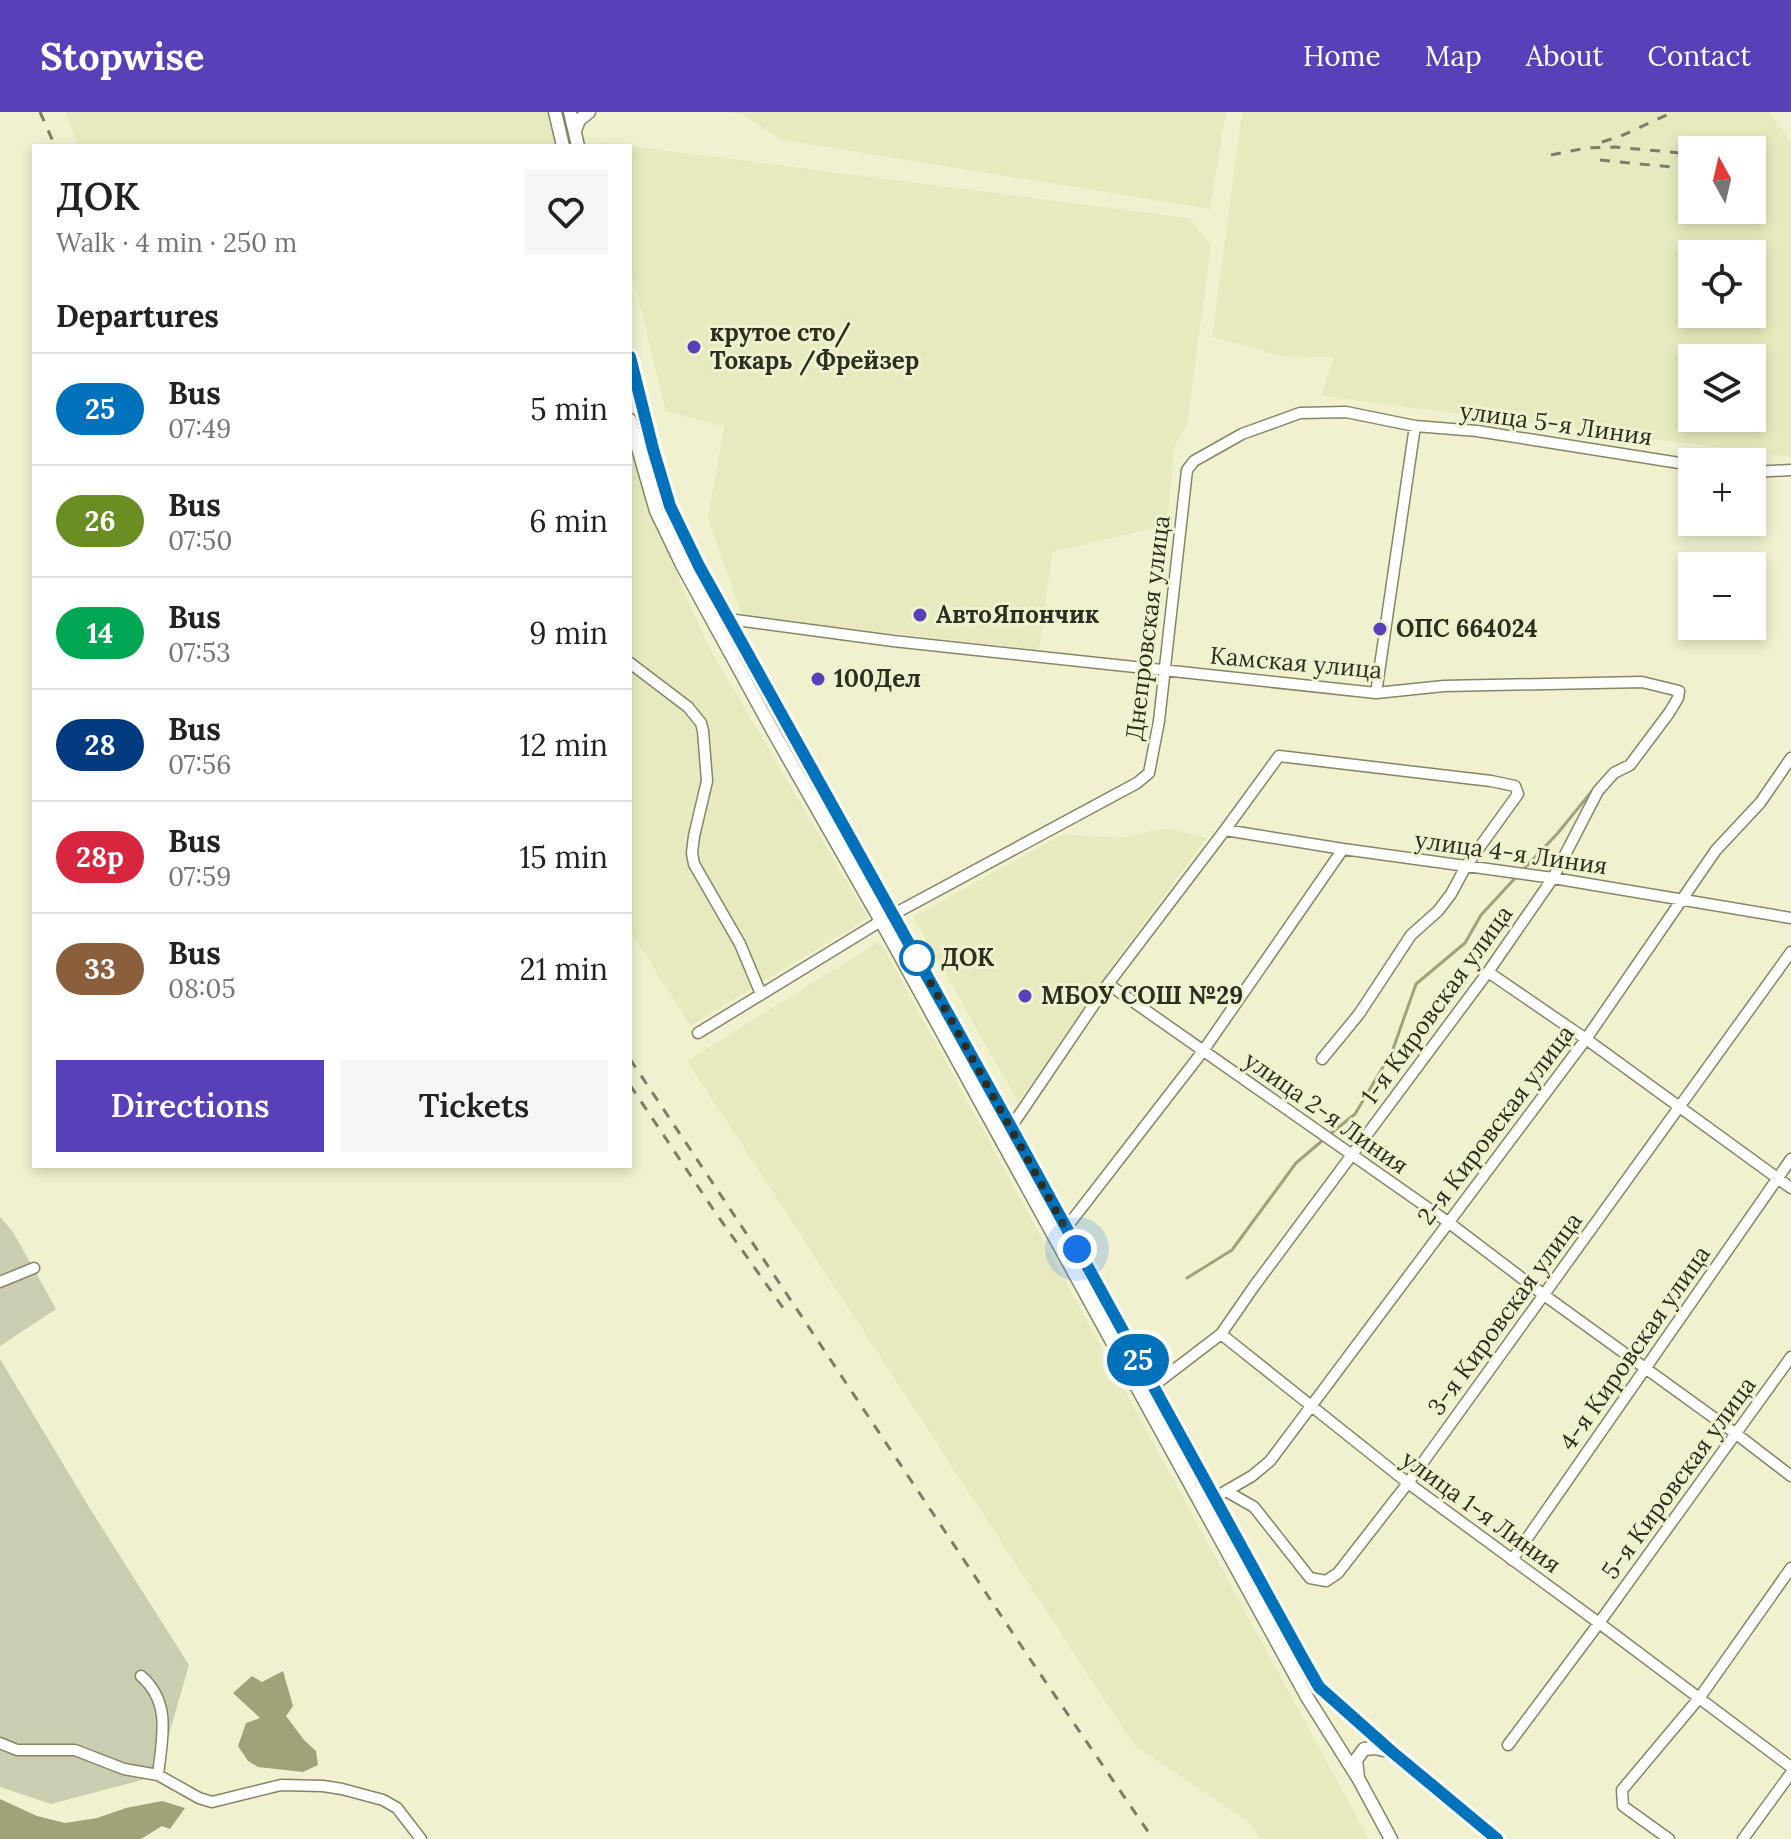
<!DOCTYPE html>
<html lang="en">
<head>
<meta charset="utf-8">
<style>
	:root { --surface:#fff; --page:#f6f6f6; --text:#222; --muted:#767676; --line:#e0e0e0; --accent:#5940b8 }
	body { margin:0; font-family:Lora,serif; background:var(--page); color:var(--text); height:100vh; display:flex; flex-direction:column; font-size:30px; white-space:nowrap }
	* { box-sizing:border-box; margin:0 }
	p { font-size:26px; color:var(--muted) }
	.icon { flex:none; width:44px; height:44px; fill:none; stroke:currentColor; stroke-width:2; stroke-linecap:round; stroke-linejoin:round }
	.map { position:relative; flex:1; overflow:hidden }
	.details { position:absolute; left:32px; top:32px; width:600px; height:1024px; display:flex; flex-direction:column; background:var(--surface); border-radius:0px; box-shadow:0 4px 12px #0003 }
	.details>* { flex:none }
	.badge { padding:0 16px; border-radius:26px; font-size:28px; line-height:52px }
	.needle { width:52px; rotate:352deg }
	.tools { position:absolute; left:1678px; top:24px; display:grid; gap:16px }
	.tools a { display:grid; place-items:center; width:88px; height:88px; border-radius:0px; background:var(--surface); box-shadow:0 4px 12px #0003; font-size:40px }
	.you { position:absolute; width:40px; height:40px; margin:-20px; border:6px solid #fff; border-radius:50%; background:#1a73e8; box-shadow:0 0 0 12px #1a73e833 }
	.map>.badge { position:absolute; translate:-50% -50%; box-shadow:0 0 0 4px #fff }
	h2 { padding:0 24px; font-size:30px; line-height:72px }
	.round { display:grid; place-items:center; flex:none; width:84px; height:84px; border-radius:0px; background:var(--page) }
	.summary { display:flex; align-items:center; justify-content:space-between; height:136px; padding:0 24px }
	h1 { font-size:38px; font-weight:600; line-height:60px }
	.primary-button { display:flex; gap:16px; margin-top:auto; padding:16px 24px }
	.primary-button a { flex:1; height:92px; border-radius:0px; background:var(--accent); color:#fff; font-size:32px; font-weight:600; line-height:92px; text-align:center }
	.primary-button a+a { background:var(--page); color:var(--text) }
	ul { padding:0; list-style:none }
	li { display:flex; align-items:center; gap:24px; height:112px; padding:0 24px; border-top:2px solid var(--line) }
	li div { flex:1 }
	li b { display:block; font-size:30px }
	li em { font-style:normal }
	li .badge { min-width:88px; font-weight:700; text-align:center }
	header { display:flex; align-items:center; gap:48px; box-sizing:border-box; height:112px; padding:0 40px; background:var(--accent); color:#fff }
	header strong { font-size:38px }
	nav { display:flex; gap:44px; margin-inline-start:auto; font-size:28px }
	.map>svg:first-child { display:block }
	.built { fill:#e9e9c0; fill-rule:evenodd }
	.green { fill:#ccccb1 }
	.water { fill:#a2a27a }
	.lines { fill:none; stroke-linecap:round; stroke-linejoin:round }
	.stream { stroke:#a2a27a; stroke-width:3 }
	.minor-casing { stroke:#858567; stroke-width:13 }
	.major-casing { stroke:#858567; stroke-width:15 }
	.minor { stroke:#fff; stroke-width:10 }
	.major { stroke:#fff; stroke-width:12 }
	.rail { stroke:#7d7d68; stroke-width:3; stroke-dasharray:10 10; stroke-linecap:butt }
	.line-casing { stroke:#fff; stroke-width:18 }
	.line { stroke:#0072bc; stroke-width:12 }
	.walk { stroke:#2d2d20; stroke-width:8; stroke-dasharray:0 14.4 }
	.poi-dot { fill:#5940b8; stroke:#f1f1d0; stroke-width:3 }
	.stop-dot { fill:#fff; stroke:#0072bc; stroke-width:4 }
	.labels { text-anchor:middle; stroke-width:6; stroke-linejoin:round; paint-order:stroke }
	.poi-label { font-size:24px; font-weight:bold; fill:#2d2d20; stroke:#f1f1d0; text-anchor:start }
	.street-label { font-size:24px; fill:#2d2d20; stroke:#f1f1d0 }
	.stop-label { font-size:24px; font-weight:bold; fill:#2d2d20; stroke:#f1f1d0; text-anchor:start }
</style>
</head>
<body>
<header>
<strong>Stopwise</strong>
<nav><a>Home</a><a>Map</a><a>About</a><a>Contact</a></nav>
</header>
<div class="map">
<svg width="1791" height="1727" viewBox="0 0 1791 1727">
	<rect width="100%" height="100%" fill="#f1f1d0"/>
	<path class="built" d="M65,0H547L556,34H79Z
		M730,0H1226L1210,97L782,28L741,2Z
		M1242,0H1768L1791,30V345L1321,284L1334,245L1289,246L1212,225ZM1752,38V98H1692V38ZM1752,142V202H1692V142ZM1752,246V306H1692V246Z
		M600,30L1189,106L1211,133L1187,313L1174,335L1167,413L1052,440L1039,538L742,504L708,406L724,315L666,299L630,152V34H601Z
		M630,320L655,417L669,443L706,530L868,806L690,914L630,818Z
		M1167,716L1207,726L1136,821L1050,946L1018,990L913,805L1063,722L1118,726Z
		M880,829L1369,1727H1261L1250,1711L1134,1633L687,949Z"/>
	<path class="green" d="M0,1105L13,1120L56,1197L0,1234Z
		M0,1247L92,1400L189,1553L157,1664L51,1692L0,1675Z"/>
	<path class="water" d="M283,1559L293,1594L286,1604L304,1628L316,1639L318,1653L303,1660L258,1655L248,1649L238,1634L246,1611L260,1606L233,1581L252,1564L262,1570Z
		M0,1687L37,1704L65,1711L97,1706L126,1696L162,1689L185,1696L170,1717L162,1714L141,1727H0Z"/>
	<g class="lines">
		<path class="stream" d="M1523,758L1557,722L1592,679
			M1329,1023L1355,1002L1392,940L1416,872L1465,831L1481,803L1518,763
			M1187,1166L1232,1138L1296,1051L1323,1028"/>
		<g class="minor-casing">
			<path id="minor" d="M1752,360L1791,358
				M728,507L893,529L1376,581L1444,574L1642,570L1679,579L1678,586L1669,601L1630,653L1614,661L1598,679L1553,766L1488,860L1255,1173L1221,1222
				M630,551L688,595L701,611L703,619L707,669L694,724L692,741L694,752L740,832L761,882
				M1376,581L1415,314
				M1225,718L1343,737L1553,766L1791,806
				M1488,860L1586,927L1791,1076
				M1108,872L1448,1110L1544,1183L1735,1321L1791,1364
				M698,921L881,809L1137,671L1149,661L1159,609L1187,358L1194,349L1242,322L1300,301L1346,300L1415,314L1477,319L1692,353
				M1011,1015L1108,872L1225,718L1279,644L1491,669L1515,674L1518,682L1466,754L1451,782L1438,799L1411,823L1359,902L1322,947
				M1066,1116L1203,939L1343,737
				M0,1170L34,1156
				M1153,1274L1221,1222L1408,1371L1599,1511L1791,1655
				M1226,1379L1254,1395L1310,1466L1326,1469L1338,1461L1408,1371L1791,840
				M1214,1386L1252,1364L1270,1349L1586,927L1716,738L1760,691L1791,646
				M1512,1448L1791,1047
				M141,1564C172,1591 162,1626 158,1663
				M0,1631L17,1638H75L124,1657L158,1663L199,1686L212,1690L281,1673L323,1674L342,1677L383,1688L397,1696L421,1727
				M1508,1633L1599,1511L1791,1245
				M1669,1727L1623,1694L1622,1678L1700,1585L1791,1456
				M1743,1727L1791,1661"/>
		</g>
		<g class="major-casing">
			<path id="major" d="M555,0L563,34
				M570,0L578,34
				M575,19L579,8L589,0
				M630,245L653,337L670,394L699,454L1011,1015L1303,1547L1319,1575L1391,1639L1497,1727
				M630,308L656,399L682,453L774,621L881,809L1307,1585L1358,1666
				M1388,1639L1375,1636L1364,1637L1356,1648L1358,1666L1391,1727"/>
		</g>
		<use href="#minor" class="minor"/>
		<use href="#major" class="major"/>
		<path class="rail" d="M40,0L55,34
			M1602,30L1621,24L1673,0
			M1551,43L1586,36L1615,35L1692,42
			M1600,48L1692,57
			M630,947L1030,1547L1153,1727
			M630,973L715,1100L786,1200"/>
	</g>
	<g class="lines">
		<g class="line-casing">
			<path id="line" d="M630,245L653,337L670,394L699,454L1011,1015L1303,1547L1319,1575L1391,1639L1497,1727"/>
		</g>
		<use href="#line" class="line"/>
		<path class="walk" d="M917,846L1077,1137"/>
	</g>
	<g class="poi-dot">
		<circle cx="694" cy="235" r="8"/>
		<circle cx="920" cy="503" r="8"/>
		<circle cx="1380" cy="517" r="8"/>
		<circle cx="818" cy="567" r="8"/>
		<circle cx="1025" cy="884" r="8"/>
	</g>
	<circle class="stop-dot" cx="917" cy="846" r="16"/>
	<g class="labels">
		<g class="poi-label">
			<text x="710" y="229">крутое сто/<tspan x="710" dy="28">Токарь /Фрейзер</tspan></text>
			<text x="936" y="511">АвтоЯпончик</text>
			<text x="1396" y="525">ОПС 664024</text>
			<text x="834" y="575">100Дел</text>
			<text x="1041" y="892">МБОУ СОШ №29</text>
		</g>
		<g class="street-label">
			<text transform="translate(1556 312) rotate(8)" y="8">улица 5-я Линия</text>
			<text transform="translate(1148 516) rotate(-83)" y="8">Днепровская улица</text>
			<text transform="translate(1296 551) rotate(5)" y="8">Камская улица</text>
			<text transform="translate(1511 741) rotate(8)" y="8">улица 4-я Линия</text>
			<text transform="translate(1437 893) rotate(-54)" y="8">1-я Кировская улица</text>
			<text transform="translate(1326 1001) rotate(35)" y="8">улица 2-я Линия</text>
			<text transform="translate(1496 1013) rotate(-53)" y="8">2-я Кировская улица</text>
			<text transform="translate(1505 1202) rotate(-54)" y="8">3-я Кировская улица</text>
			<text transform="translate(1635 1236) rotate(-55)" y="8">4-я Кировская улица</text>
			<text transform="translate(1679 1366) rotate(-54)" y="8">5-я Кировская улица</text>
			<text transform="translate(1481 1400) rotate(36)" y="8">улица 1-я Линия</text>
		</g>
		<g class="stop-label">
			<text x="941" y="854">ДОК</text>
		</g>
	</g>
</svg>
<div class="tools">
<a><svg class="needle" viewBox="-14 -14 28 28"><path d="M0-13l5 13h-10z" fill="#e53935"/><path d="M0 13l5-13h-10z" fill="#767676"/></svg></a>
<a><svg class="icon" aria-label="locate" viewBox="0 0 24 24"><circle cx="12" cy="12" r="6"/><path d="M12 2v4M12 18v4M2 12h4M18 12h4"/></svg></a>
<a><svg class="icon" aria-label="layers" viewBox="0 0 24 24"><path d="M12 4l9 5-9 5-9-5zM3 14l9 5 9-5"/></svg></a>
<a>+</a>
<a>−</a>
</div>
<div class="you" style="left:1077px;top:1137px"></div>
<b class="badge" style="left:1138px;top:1248px;background:#0072bc;color:#fff">25</b>
<section class="details">
<div class="summary"><div><h1>ДОК</h1><p>Walk · 4 min · 250 m</p></div><a class="round"><svg class="icon" aria-label="heart" viewBox="0 0 24 24"><path d="M12 20l-8-8c-3-5 5-10 8-4 3-6 11-1 8 4z"/></svg></a></div>
<h2>Departures</h2>
<ul>
<li><span class="badge" style="background:#0072bc;color:#fff">25</span><div><b>Bus</b><p>07:49</p></div><em>5 min</em></li>
<li><span class="badge" style="background:#6b8e23;color:#fff">26</span><div><b>Bus</b><p>07:50</p></div><em>6 min</em></li>
<li><span class="badge" style="background:#00a651;color:#fff">14</span><div><b>Bus</b><p>07:53</p></div><em>9 min</em></li>
<li><span class="badge" style="background:#003b80;color:#fff">28</span><div><b>Bus</b><p>07:56</p></div><em>12 min</em></li>
<li><span class="badge" style="background:#d7263d;color:#fff">28р</span><div><b>Bus</b><p>07:59</p></div><em>15 min</em></li>
<li><span class="badge" style="background:#8b5e3c;color:#fff">33</span><div><b>Bus</b><p>08:05</p></div><em>21 min</em></li>
</ul>
<div class="primary-button"><a>Directions</a><a>Tickets</a></div>
</section>
</div>
</body>
</html>
